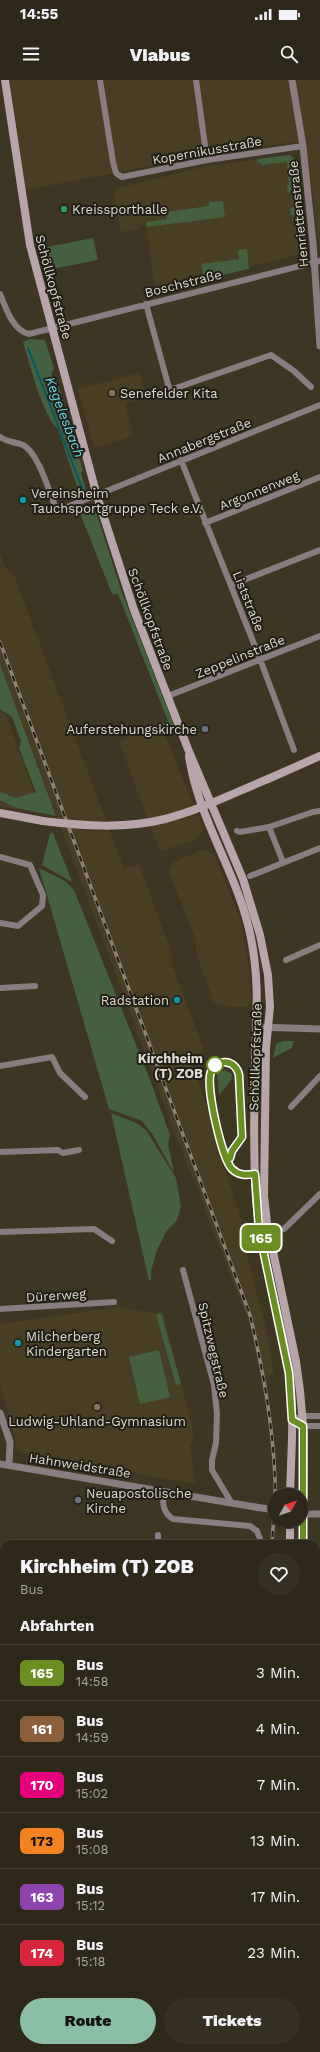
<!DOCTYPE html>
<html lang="de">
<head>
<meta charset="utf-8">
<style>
	:root { --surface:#2e281a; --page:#363023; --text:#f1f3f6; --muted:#a7a6a2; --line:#494439; --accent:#8abfa5 }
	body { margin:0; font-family:"Work Sans",sans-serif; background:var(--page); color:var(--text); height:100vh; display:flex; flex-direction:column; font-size:15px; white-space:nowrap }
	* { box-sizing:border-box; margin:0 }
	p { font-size:13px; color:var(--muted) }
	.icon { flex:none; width:22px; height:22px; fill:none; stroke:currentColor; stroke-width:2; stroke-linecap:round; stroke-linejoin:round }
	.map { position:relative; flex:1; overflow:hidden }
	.drawer { position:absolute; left:0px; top:1460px; width:320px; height:512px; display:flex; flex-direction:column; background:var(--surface); border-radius:12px 12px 0 0; box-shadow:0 1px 3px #0004,0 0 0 1px var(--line) }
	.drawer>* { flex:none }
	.badge { padding:0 8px; border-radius:6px; font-size:14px; line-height:26px }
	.needle { width:26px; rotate:50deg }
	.buttons { position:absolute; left:268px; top:1408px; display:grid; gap:8px }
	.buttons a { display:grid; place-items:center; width:40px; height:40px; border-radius:50%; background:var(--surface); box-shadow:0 1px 3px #0004,0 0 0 1px var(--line); font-size:20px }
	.map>.badge { position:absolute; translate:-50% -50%; box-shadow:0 0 0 2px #fff }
	h2 { padding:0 20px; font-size:15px; line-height:36px }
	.round { display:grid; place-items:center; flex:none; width:42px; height:42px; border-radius:21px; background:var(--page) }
	.headline { display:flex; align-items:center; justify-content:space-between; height:68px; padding:0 20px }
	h1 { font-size:19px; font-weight:800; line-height:30px }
	.button { display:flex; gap:8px; margin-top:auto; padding:8px 20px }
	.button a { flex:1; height:46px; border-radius:24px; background:var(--accent); color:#111; font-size:16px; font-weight:800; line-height:46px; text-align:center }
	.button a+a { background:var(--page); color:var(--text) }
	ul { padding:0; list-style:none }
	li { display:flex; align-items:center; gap:12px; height:56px; padding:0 20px; border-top:1px solid var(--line) }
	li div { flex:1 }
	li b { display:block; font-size:15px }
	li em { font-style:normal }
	li .badge { min-width:44px; font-weight:700; text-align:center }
	.status { display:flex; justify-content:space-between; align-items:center; height:28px; padding:0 20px; background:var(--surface); direction:ltr }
	.status svg { height:11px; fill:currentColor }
	header { display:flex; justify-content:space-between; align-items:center; height:52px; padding:0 20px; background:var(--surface); font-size:18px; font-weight:800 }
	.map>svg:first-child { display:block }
	.built { fill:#483e23 }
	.green { fill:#44603f }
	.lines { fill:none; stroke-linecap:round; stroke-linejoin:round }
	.stream { stroke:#005a64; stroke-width:2 }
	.river { stroke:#005a64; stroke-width:13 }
	.minor { stroke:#897d80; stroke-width:6 }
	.tertiary { stroke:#897d80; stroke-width:7 }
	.secondary { stroke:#b8a5aa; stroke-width:8 }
	.rail-casing { stroke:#8a8474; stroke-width:3.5 }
	.rail { stroke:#211e15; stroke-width:2; stroke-dasharray:6; stroke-linecap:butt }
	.tertiary-bridge { stroke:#897d80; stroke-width:7 }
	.secondary-bridge { stroke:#b8a5aa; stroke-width:8 }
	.line-casing { stroke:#fff; stroke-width:9 }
	.line { stroke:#6b8e23; stroke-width:6 }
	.leisure-dot { fill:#2e9e5b; stroke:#211e15; stroke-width:1.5 }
	.education-dot { fill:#8d6e63; stroke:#211e15; stroke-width:1.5 }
	.culture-dot { fill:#0f9aa8; stroke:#211e15; stroke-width:1.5 }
	.worship-dot { fill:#6b7280; stroke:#211e15; stroke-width:1.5 }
	.stop-dot { fill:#fff; stroke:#6b8e23; stroke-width:2 }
	.labels { text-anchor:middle; stroke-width:4; stroke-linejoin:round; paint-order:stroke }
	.street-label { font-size:13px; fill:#dedace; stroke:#211e15 }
	.poi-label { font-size:13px; fill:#dedace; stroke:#211e15; text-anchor:start }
	.stop-label { font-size:13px; font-weight:bold; fill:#dedace; stroke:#211e15; text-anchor:end }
	.water-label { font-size:14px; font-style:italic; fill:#65d5e5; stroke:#211e15 }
</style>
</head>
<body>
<div class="status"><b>14:55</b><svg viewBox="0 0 49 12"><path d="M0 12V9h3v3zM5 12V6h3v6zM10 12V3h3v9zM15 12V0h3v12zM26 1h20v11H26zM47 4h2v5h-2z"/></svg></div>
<header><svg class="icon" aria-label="menu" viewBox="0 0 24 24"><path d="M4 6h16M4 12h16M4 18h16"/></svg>Viabus<svg class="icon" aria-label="search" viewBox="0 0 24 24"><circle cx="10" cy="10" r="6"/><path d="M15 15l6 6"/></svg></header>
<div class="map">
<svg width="320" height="1972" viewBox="0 0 320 1972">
	<rect width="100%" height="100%" fill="#3d3622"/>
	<path class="built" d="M10,0H320V174L306,60L208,75L25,110Z
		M289,76L294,78L306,165L302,174L155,211L146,145L140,146L141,149L120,152L114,109L207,86Z
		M139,293L146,317L125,323L134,356L94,368L78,309Z
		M0,473L5,487L14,495L124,789L139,784L173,876L170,877L171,882L205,972L190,978L212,1041L216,1060L249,1165L245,1167L268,1257L274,1295L261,1296L250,1245L176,1056L0,584Z
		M0,631L6,635L42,734L0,726Z
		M161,645L201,743L202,750L200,755L194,760L162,771L159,770L119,661Z
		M202,770L211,772L218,782L241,842L250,895L251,918L248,927H231L214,923L196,872V861L169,792L173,782Z
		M119,1227L132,1230L155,1233L163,1232L193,1349L194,1360L190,1365L195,1404L18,1372L0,1303V1244Z
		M320,1677V1748L316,1745V1681Z
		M320,1796V1851L316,1858V1802Z
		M121,1968H256L253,1972H112L111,1970Z"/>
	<path class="green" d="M290,75L294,79L302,134L291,135L290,128L296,127L294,112L288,113L287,105H289L287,82L261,85L260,82L257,83V79Z
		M223,121L225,137L146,147V142L167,139L166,132L209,126V122Z
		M302,136L306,164L302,173L298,169L297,164L301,163L298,140L292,141V138Z
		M93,158L98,180L52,189L47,167Z
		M247,169L249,189L204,199L201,184L239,179L238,170Z
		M29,259L45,260L54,288L51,294L53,297L51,301L53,303L57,300L83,391L81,393L87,413L80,416L58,349C42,336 30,283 23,262Z
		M91,425L95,429L121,510L175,648L166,654L162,644L168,641L118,514H112L78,428Z
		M0,584L56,736L17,728L0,720V712L16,718L36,712L19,668L21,661L12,637L0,629Z
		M50,753H53L72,802L42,785Z
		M39,788L65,801L74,810L149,997L170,1055L168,1064L174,1093L153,1055L142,1041L109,1029Z
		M283,961H294L292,968L273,978L276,964Z
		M225,990L232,994L231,1000L219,1015L217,994Z
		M111,1033L136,1043L146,1050L176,1098L181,1127L177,1140L166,1152L157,1170L151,1191V1200L149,1201Z
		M161,1233L181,1304L176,1305L156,1235Z
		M159,1270L170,1317L140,1324L129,1277Z
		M4,1812V1929L0,1932V1818Z"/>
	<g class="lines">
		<path class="stream" d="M28,268L84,413"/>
		<path class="river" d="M0,1921L4,1918"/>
		<path class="minor" d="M100,0L113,82L116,93L122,97L207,80L303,66
			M196,0L207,80
			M0,214C6,228 13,251 29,254L320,181
			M146,224L169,308L173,309L271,275L294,291L311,307
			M0,357C7,362 15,362 23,365C39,373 50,415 57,431L320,325
			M181,380L260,579L294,670
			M205,443L320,397
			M231,505L320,470
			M168,616L320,556
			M269,747L283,782
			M237,751L240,752L269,747L313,732L320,731
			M0,777L30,785L43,815L42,826L18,846L0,843
			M250,796L320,768
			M286,880L320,865
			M0,908L35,906
			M0,986L52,977L60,993L85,1017
			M291,1027L320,996
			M0,1072L58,1070L63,1073L79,1070
			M284,1149L320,1114
			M0,1152L94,1149L112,1161
			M183,1190L214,1305L217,1334L216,1363L212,1380V1390L231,1422
			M0,1229L114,1222
			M292,1340L303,1346H320
			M292,1340L302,1336H320
			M163,1411C163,1423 162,1432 173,1439L250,1446L257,1451L262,1464
			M158,1455V1464
			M0,1533H4
			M0,1644L4,1643
			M0,1725L4,1717
			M2,1972L8,1968"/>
		<path class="tertiary" d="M292,0L303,66L313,163L320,266
			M257,947L320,949
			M0,1333L10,1362L9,1385
			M0,1384L255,1427"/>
		<path class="secondary" d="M5,0L30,165L97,416L134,530L188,669L243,799L260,855L268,895L270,927L266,968L264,1116L267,1143L296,1281L300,1311L304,1355L303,1464
			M189,676C198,740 239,795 251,858C260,904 256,937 255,983C254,1028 253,1074 256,1119C260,1177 280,1233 289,1290C295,1331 291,1374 290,1415
			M268,699L320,676
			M0,733L43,741
			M290,1441V1464
			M316,1594L320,1608
			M316,1635L320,1644
			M316,1878L320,1871
			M260,1972L262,1968"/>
		<g class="rail-casing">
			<path id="rail" d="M0,562L250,1235C263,1289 273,1344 275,1400C276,1421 273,1443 272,1464
				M13,1972L19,1968"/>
		</g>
		<use href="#rail" class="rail"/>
		<path class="tertiary-bridge" d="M255,1427L275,1430
			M301,1434H320"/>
		<path class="secondary-bridge" d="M43,741C84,746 125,749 165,739C200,730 234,713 268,699"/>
	</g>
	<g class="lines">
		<g class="line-casing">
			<path id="line" d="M230,1078L232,1071L242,1057L239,995C236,980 217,977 211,992C205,1005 222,1079 232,1089C239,1096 247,1095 255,1094L259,1150L289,1293L292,1340L303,1346V1464"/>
		</g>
		<use href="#line" class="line"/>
	</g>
	<circle class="leisure-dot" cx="64" cy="129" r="4"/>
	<g class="education-dot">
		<circle cx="112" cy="313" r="4"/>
		<circle cx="97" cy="1327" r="4"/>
	</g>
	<g class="culture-dot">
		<circle cx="23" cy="420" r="4"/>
		<circle cx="177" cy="920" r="4"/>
		<circle cx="18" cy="1263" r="4"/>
	</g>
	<g class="worship-dot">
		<circle cx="205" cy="649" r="4"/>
		<circle cx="78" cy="1420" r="4"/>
	</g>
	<circle class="stop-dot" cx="215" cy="985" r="8"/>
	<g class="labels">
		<g class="street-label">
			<text transform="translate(207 70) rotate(-10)" y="5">Kopernikusstraße</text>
			<text transform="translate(298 134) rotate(-96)" y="5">Henriettenstraße</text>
			<text transform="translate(183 203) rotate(-14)" y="5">Boschstraße</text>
			<text transform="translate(54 207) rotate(75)" y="5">Schöllkopfstraße</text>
			<text transform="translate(204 360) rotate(-22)" y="5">Annabergstraße</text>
			<text transform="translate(259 410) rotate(-22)" y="5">Argonnenweg</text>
			<text transform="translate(249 521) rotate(68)" y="5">Liststraße</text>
			<text transform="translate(151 539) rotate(70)" y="5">Schöllkopfstraße</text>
			<text transform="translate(240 576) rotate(-22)" y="5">Zeppelinstraße</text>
			<text transform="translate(255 977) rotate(-88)" y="5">Schöllkopfstraße</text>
			<text transform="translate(56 1215) rotate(-4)" y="5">Dürerweg</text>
			<text transform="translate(214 1270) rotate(77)" y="5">Spitzwegstraße</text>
			<text transform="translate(80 1385) rotate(9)" y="5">Hahnweidstraße</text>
		</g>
		<g class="poi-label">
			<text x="72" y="134">Kreissporthalle</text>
			<text x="120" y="318">Senefelder Kita</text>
			<text x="31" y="418">Vereinsheim<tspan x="31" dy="15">Tauchsportgruppe Teck e.V.</tspan></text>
			<text x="197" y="654" text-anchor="end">Auferstehungskirche</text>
			<text x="169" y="925" text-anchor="end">Radstation</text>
			<text x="26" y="1261">Milcherberg<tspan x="26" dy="15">Kindergarten</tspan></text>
			<text x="97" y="1346" text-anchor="middle">Ludwig-Uhland-Gymnasium</text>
			<text x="86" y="1418">Neuapostolische<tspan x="86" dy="15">Kirche</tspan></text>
		</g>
		<g class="stop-label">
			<text x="203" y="983">Kirchheim<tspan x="203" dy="15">(T) ZOB</tspan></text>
		</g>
		<g class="water-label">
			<text transform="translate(65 337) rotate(69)" y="5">Kegelesbach</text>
		</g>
	</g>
</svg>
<div class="buttons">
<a><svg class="needle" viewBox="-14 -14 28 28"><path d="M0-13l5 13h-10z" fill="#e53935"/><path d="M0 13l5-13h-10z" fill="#a7a6a2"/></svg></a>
</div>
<b class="badge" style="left:261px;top:1158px;background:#6b8e23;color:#fff">165</b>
<section class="drawer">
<div class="headline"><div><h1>Kirchheim (T) ZOB</h1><p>Bus</p></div><a class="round"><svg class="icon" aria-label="heart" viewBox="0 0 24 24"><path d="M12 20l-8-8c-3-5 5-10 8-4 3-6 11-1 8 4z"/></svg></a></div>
<h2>Abfahrten</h2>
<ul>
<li><span class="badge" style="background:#6b8e23;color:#fff">165</span><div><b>Bus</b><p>14:58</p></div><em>3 Min.</em></li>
<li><span class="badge" style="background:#8b5e3c;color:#fff">161</span><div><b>Bus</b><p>14:59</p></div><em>4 Min.</em></li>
<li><span class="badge" style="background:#e6007e;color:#fff">170</span><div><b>Bus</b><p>15:02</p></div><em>7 Min.</em></li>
<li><span class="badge" style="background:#f58220;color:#111">173</span><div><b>Bus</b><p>15:08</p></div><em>13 Min.</em></li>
<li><span class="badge" style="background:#8e44ad;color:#fff">163</span><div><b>Bus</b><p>15:12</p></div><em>17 Min.</em></li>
<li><span class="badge" style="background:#d7263d;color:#fff">174</span><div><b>Bus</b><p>15:18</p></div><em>23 Min.</em></li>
</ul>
<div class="button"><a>Route</a><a>Tickets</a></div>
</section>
</div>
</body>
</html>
